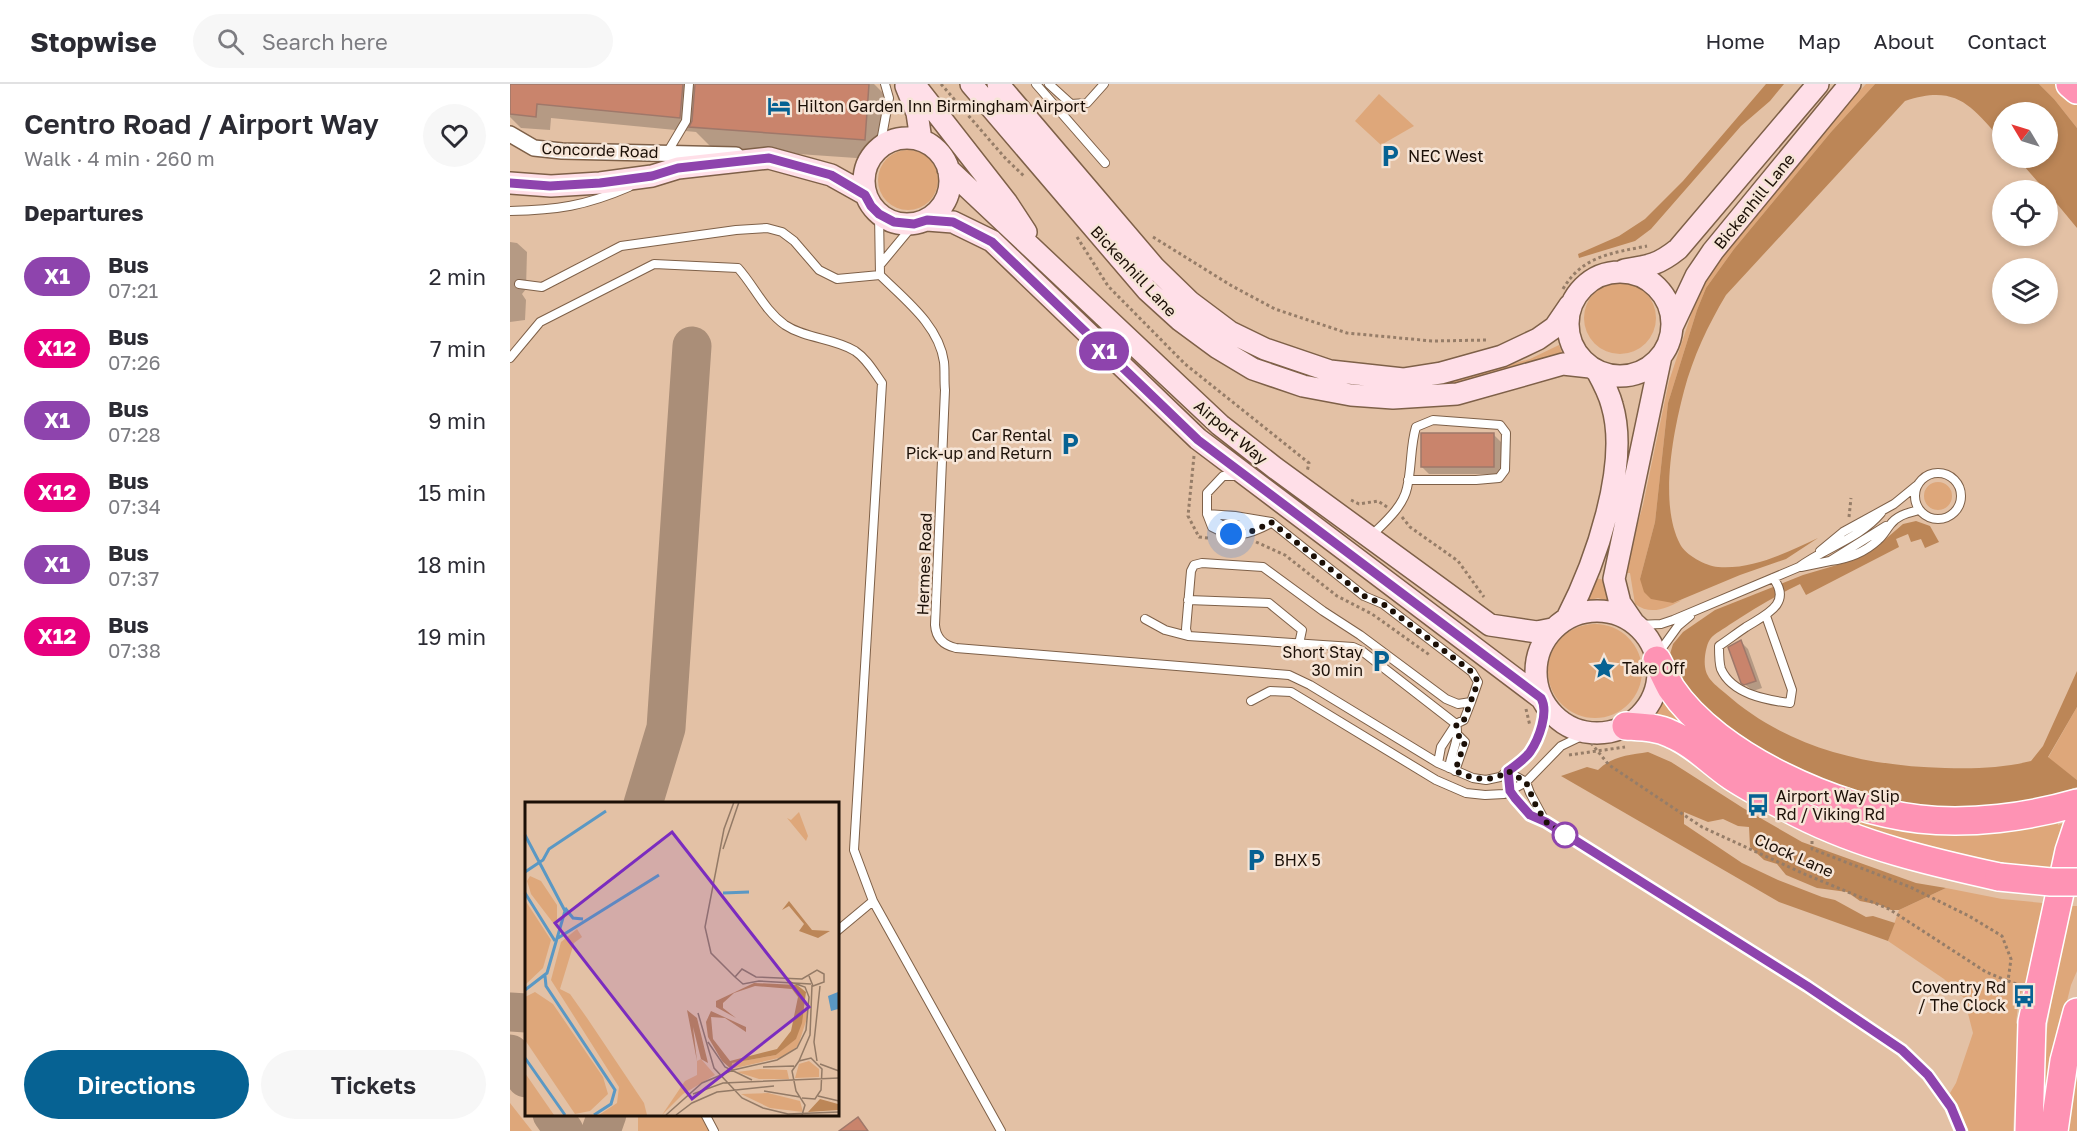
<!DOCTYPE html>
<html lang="en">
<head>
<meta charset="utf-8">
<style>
	:root { --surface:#fff; --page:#f7f7f7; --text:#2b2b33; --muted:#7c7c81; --line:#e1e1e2; --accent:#066293 }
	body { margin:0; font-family:"Golos Text",sans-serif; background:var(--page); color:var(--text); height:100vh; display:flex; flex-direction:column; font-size:22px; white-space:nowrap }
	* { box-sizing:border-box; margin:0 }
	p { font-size:20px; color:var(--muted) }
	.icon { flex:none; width:33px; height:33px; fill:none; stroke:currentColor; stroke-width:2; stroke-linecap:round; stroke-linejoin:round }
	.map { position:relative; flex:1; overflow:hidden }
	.side { display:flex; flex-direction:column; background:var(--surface); width:510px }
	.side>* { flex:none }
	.badge { padding:0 12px; border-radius:20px; font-size:21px; line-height:39px }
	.needle { width:39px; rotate:308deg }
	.fabs { position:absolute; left:1482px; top:18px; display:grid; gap:12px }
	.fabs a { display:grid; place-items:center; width:66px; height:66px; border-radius:50%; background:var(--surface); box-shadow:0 3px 9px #0003; font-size:30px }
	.you { position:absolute; width:30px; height:30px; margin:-15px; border:4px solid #fff; border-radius:50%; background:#1a73e8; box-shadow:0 0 0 9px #1a73e833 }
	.map>.badge { position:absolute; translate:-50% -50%; box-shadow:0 0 0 3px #fff }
	h2 { padding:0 24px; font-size:22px; line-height:54px }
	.round { display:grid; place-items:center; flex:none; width:63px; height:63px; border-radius:32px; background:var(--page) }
	.head { display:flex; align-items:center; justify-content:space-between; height:102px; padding:0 24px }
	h1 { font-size:28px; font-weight:600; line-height:45px }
	.action { display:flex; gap:12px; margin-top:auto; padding:12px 24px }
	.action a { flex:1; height:69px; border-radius:36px; background:var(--accent); color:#fff; font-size:24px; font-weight:600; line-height:69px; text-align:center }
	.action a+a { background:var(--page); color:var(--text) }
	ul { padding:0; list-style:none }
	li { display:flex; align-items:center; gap:18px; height:72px; padding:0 24px }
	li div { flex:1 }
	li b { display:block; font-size:22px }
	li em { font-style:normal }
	li .badge { min-width:66px; font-weight:700; text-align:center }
	header { display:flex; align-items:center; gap:36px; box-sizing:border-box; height:84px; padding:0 30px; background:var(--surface); border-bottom:2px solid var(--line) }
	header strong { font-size:28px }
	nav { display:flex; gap:33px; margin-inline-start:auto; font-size:21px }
	.search { width:420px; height:54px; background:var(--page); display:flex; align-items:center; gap:15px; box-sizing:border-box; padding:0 21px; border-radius:33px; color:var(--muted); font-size:22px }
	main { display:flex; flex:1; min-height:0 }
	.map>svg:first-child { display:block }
	.green { fill:#dea77a }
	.forest { fill:#bc8657 }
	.shadow { fill:#0003 }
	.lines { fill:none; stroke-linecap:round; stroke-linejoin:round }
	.taxiway { stroke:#aa8e78; stroke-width:39 }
	.building { fill:#c9846c; stroke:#9f786a; stroke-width:1.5 }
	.lane-casing { stroke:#7e6048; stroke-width:10 }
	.street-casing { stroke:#7e6048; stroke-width:18 }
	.secondary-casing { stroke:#7e6048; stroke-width:24 }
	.highway-casing { stroke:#fff; stroke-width:30 }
	.path { stroke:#967d68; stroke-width:3; stroke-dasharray:3 3; stroke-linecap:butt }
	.lane { stroke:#fff; stroke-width:8 }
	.street { stroke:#fff; stroke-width:15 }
	.secondary { stroke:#ffdfe8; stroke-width:21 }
	.highway { stroke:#fe93b4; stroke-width:27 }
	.highway-bridge-casing { stroke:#fff; stroke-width:30; stroke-linecap:butt }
	.highway-bridge { stroke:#fe93b4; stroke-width:27 }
	.line-casing { stroke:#fff; stroke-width:14 }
	.line { stroke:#8e44ad; stroke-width:9 }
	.walk { stroke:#1c1007; stroke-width:6; stroke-dasharray:0 10.8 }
	.stop-dot { fill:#fff; stroke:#8e44ad; stroke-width:3 }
	.labels { text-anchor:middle; stroke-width:5; stroke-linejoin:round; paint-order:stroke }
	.poi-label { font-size:16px; fill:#1c1007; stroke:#f6e5d7; text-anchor:start }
	.street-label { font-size:16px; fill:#1c1007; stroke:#f6e5d7 }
	.inset-river { fill:none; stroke:#5a98c4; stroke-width:3 }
	.inset-road { fill:none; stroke:#937a66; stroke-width:1.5 }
	.view { fill:#7b2cbf; fill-opacity:0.15; stroke:#7b2cbf; stroke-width:3 }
	.inset-edge { fill:none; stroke:#1c1007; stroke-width:3 }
</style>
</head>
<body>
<header>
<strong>Stopwise</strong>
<div class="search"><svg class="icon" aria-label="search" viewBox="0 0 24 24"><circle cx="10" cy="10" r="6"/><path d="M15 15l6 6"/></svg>Search here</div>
<nav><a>Home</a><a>Map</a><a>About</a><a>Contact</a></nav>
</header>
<main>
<section class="side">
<div class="head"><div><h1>Centro Road / Airport Way</h1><p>Walk · 4 min · 260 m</p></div><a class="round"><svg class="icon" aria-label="heart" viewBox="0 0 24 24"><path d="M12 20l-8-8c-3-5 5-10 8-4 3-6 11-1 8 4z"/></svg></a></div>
<h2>Departures</h2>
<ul>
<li><span class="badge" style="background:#8e44ad;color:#fff">X1</span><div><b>Bus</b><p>07:21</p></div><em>2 min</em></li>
<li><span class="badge" style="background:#e6007e;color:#fff">X12</span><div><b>Bus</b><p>07:26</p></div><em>7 min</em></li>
<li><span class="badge" style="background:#8e44ad;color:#fff">X1</span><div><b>Bus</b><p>07:28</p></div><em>9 min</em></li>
<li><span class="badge" style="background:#e6007e;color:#fff">X12</span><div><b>Bus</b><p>07:34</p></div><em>15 min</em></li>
<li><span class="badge" style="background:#8e44ad;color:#fff">X1</span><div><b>Bus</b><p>07:37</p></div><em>18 min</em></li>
<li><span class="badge" style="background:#e6007e;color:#fff">X12</span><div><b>Bus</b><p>07:38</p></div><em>19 min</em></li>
</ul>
<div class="action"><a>Directions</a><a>Tickets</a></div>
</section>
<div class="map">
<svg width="1567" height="1047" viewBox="0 0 1567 1047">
	<rect width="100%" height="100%" fill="#e3c1a5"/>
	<path class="green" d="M473,0H480L639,188L746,268L936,298L1020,275L1049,261L1053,271L939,303L863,305L813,297L781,289L743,272L707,252L671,226L636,192Z
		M1356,0H1365L1321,48L1224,165L1196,204L1187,226L1158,319L1145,438L1130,495L1163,519L1172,516C1157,524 1141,532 1125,520L1120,489H1114L1133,421L1159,297L1189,207L1206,178L1327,31Z
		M1529,0H1554L1567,12V44L1544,15Z
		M869,10L904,42L871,61L845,37Z
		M368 96a30 30 0 1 1 60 0a30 30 0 1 1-60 0Z
		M1074 234a36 36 0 1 1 72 0a36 36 0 1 1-72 0Z
		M1414 412a14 14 0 1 1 28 0a14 14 0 1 1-28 0Z
		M1086,494L1098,497L1101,518L1088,514L1076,517Z
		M1038 587a47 47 0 1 1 94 0a47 47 0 1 1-94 0Z
		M1156,608L1322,719L1547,733L1548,741L1561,736L1544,786L1440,774L1301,726L1140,635Z
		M1567,623V696L1538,674Z
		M1436,804L1492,815L1533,819L1518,895L1509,913L1506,939L1509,942L1503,1047H1459L1440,1009L1446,999L1463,949L1454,914L1434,895L1378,857L1389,826Z
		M1562,822H1567V887L1561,901L1543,973L1532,1036L1535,958L1544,901Z
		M1567,970V1047H1555Z
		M0,1019L22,1047H0Z
		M128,1030L195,1031L204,1047H128Z"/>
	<path class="forest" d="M1256,0H1274L1260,17L1231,42L1141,145L1125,157L1069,174L1068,170L1109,152L1135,135L1173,97Z
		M1365,0H1529L1544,15L1567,44V144L1538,109V106H1535L1507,74H1538V28H1492V57C1461,21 1446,0 1395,17L1216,211C1198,241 1183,273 1174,307C1163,349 1149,420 1170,460C1175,471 1196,482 1208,483C1242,486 1278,468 1308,454L1276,475L1230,491L1163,519L1141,515L1134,508L1130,495L1145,438L1158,319L1187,226L1196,204L1224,165L1321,48Z
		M1406,437L1420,442L1429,458L1415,464L1411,455L1401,458L1398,450L1386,455L1389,463L1296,511L1290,500C1265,512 1242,526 1219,541C1214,545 1205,549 1201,554C1197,559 1196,566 1195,572C1193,592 1201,597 1215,609C1277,664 1355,682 1435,684C1464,685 1493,684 1521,677L1533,662L1567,587V623L1538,673L1567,696V703L1535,715L1487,722L1444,725L1391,718L1334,708L1295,693L1211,644L1161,585L1160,570L1163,560L1173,548L1205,526L1293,491L1344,476L1371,459L1393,440Z
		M1138,668L1161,678L1233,724L1292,758L1406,799L1436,804L1389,826H1381L1370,821L1350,817L1337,808L1307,804L1276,791L1267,780L1254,776L1240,763L1239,743L1228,742L1213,735L1198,738L1174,728V740L1232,779L1268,796L1312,813L1325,816L1356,833L1363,832L1385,839L1378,857L1269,818L1051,692L1077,683L1088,686C1102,672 1119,671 1138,668Z"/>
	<path class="shadow" d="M0,0H181L186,5V0H364L380,16L375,76L202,64L186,48L41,34L40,46L11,44L0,33Z
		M0,158L7,159L17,168L16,205L12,210L16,216L15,236L0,238V243Z
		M984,351L991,358V390H919L912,383Z
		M1231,558L1238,565L1252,604L1243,607L1232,598Z"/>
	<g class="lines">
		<path class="taxiway" d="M133,720L156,644L182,262
			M0,928L16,929
			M0,970L16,994
			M42,1030L54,1047
			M91,1047L97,1030"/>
	</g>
	<path class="building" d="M0,0H173L170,34L27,20L26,33L0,30Z
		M185,0H359L355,56L179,43L182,37Z
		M911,349H984V383H911Z
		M1231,556L1246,597L1234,601L1231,599L1218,563Z
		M348,1033L358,1047H329Z"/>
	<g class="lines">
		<g class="lane-casing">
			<path id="lane" d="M526,0L595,79
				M539,0L561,20L577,19L594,0
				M370,63L379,14L375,0
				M157,69L176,37L179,0
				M0,127C47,126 75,122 119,103
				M369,130L370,191C394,215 429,241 434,278C435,287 434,297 435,306L425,541C426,554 433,561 446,564L779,591L800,601L928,679L963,694L976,696L990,693L1019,669L1033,639L1035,621
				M370,181L404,140
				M9,200L32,203L111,162L226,146L257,144L272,148L284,157L309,186L327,195L370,191
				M0,274L30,238L144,180L228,184C245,203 254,226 275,241C296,255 324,254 345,267C357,275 364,288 372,299L344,766L363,817L327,847
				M1405 412a23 23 0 1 1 46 0a23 23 0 1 1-46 0Z
				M730,392H713L697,409V430L725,432L761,438L854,512L873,520L962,588L968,598L961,618L948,620L936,615L850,551L813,527L753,483L692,479L684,481L681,487L676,545L678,552L843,563L852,567L946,640L931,663L928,679
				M697,430L702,443C724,455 739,451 761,439
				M698,431L711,441H735L752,439
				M861,452C874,439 893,423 897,404C902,383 900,363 906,343L923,336L990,341L996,349L995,386L989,394L966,396H898
				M1310,467L1333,448L1384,420L1406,402
				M1320,477C1337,475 1355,468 1368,456C1373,452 1376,446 1380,441C1387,431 1398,429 1409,426
				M1291,483L1320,477L1376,442
				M678,516L759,519L792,546L789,560
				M1256,532L1282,606L1280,619C1256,616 1222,610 1211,585C1209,579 1209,569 1209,562C1218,556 1227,549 1236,543C1255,531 1283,520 1263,494
				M635,535L655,546L678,552
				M1127,541L1151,540L1163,536L1289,483C1316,463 1349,455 1371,429
				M1147,571L1168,542L1180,532
				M741,617L760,607L781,608L926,696L956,709L975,711L994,710L1016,698L1051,662L1078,649
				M939,684C941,668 950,656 946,640L954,636L961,618
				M945,687L955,658L949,652
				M998,688L1000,707L1005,714L1020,731L1036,738L1314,914L1392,966L1418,991L1441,1023L1451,1047
				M998,688L1016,698L1020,709L1035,737
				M363,817L491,1047
				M195,1030L204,1047"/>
		</g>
		<g class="street-casing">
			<path id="street" d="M0,50L24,64L52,67L226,71"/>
		</g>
		<g class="secondary-casing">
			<path id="secondary" d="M404,0L497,119L516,148
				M461,0L637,206L670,236L708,264L743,285L793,302L841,311L883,314L947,310L1053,280L1080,283
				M488,0L644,183L680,218L720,248L755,265L820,287L893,295L931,289L992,272L1028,255L1045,243L1060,221
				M396,2L407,29L411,56
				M354 97a43 43 0 1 1 86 0a43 43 0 1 1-86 0Z
				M438,85L710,341L765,384L980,541L1027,548L1042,545
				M0,99L41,102L90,99L142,92L168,84L259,74L321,91L355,110
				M417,136L443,138L482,157L688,355L1031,614
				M1114,186C1139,182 1148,181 1168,165L1308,0
				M1058 240a52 52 0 1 1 104 0a52 52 0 1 1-104 0Z
				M1162,243L1186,192L1203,167L1340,0
				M1026 588a61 61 0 1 1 122 0a61 61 0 1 1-122 0Z
				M1057,534C1085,480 1120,381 1102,321C1099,309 1093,298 1087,287
				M1123,538L1110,519L1104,495L1151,272"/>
		</g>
		<g class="highway-casing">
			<path id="highway" d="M1560,0L1567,6
				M1147,576C1152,585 1156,595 1161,604C1207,673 1329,726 1409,735C1460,741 1518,733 1567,719
				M1116,642C1131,643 1147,643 1161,650C1183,659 1201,678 1221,692C1242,706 1266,718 1289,730C1352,762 1421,778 1489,793
				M1519,1047L1522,938L1559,767L1567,743
				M1544,1047L1554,977L1567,928"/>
		</g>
		<path class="path" d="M431,0L496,75L514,92
			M567,153L598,202L675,280L799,379L797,388
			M643,153L722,202L765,225L837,249L922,257L979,256
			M1053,205C1072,172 1102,169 1137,162
			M684,372L678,432L689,453L698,454
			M841,416L849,420L868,417L877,423
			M892,433L900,443L948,477L974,513
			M1339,433L1341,414
			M746,458L775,471L827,512L862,530L921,572
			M1016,625L1020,642
			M1081,659L1099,681L1192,743L1292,789L1379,825L1476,888L1498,897
			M1059,671L1115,663
			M1302,757V765L1400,803L1459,832L1492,852L1501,875L1498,897L1509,901"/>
		<use href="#lane" class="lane"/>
		<use href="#street" class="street"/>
		<use href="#secondary" class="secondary"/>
		<use href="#highway" class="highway"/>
		<g class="highway-bridge-casing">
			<path id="highway-bridge" d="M1489,793L1541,798H1567"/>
		</g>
		<use href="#highway-bridge" class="highway-bridge"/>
	</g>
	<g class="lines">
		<g class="line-casing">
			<path id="line" d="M0,99L40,102L90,99L142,92L168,84L259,74L321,91L355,111L361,122L369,130L384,138L404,140L417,136L443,138L482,158L688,356L1031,614C1039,628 1029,655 1020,668C1015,675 1005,682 998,687L1000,707L1005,714L1020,731L1036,738L1297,902L1392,966L1418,991L1441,1023L1451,1047"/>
		</g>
		<use href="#line" class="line"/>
		<path class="walk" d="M721,450C736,451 749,445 761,438L854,512L873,520L962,588L968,598L954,636L946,640L949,652L955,658L945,687C964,695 980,700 998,687L1016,698L1026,722L1036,738L1062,755L1055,751"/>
	</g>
	<defs>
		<g id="hotel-bare" transform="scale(1.8)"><path d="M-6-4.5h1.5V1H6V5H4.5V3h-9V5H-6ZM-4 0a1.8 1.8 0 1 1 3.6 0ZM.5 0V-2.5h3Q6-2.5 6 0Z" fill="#066293" stroke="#f6e5d7" stroke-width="2.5" paint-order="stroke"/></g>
		<g id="parking-bare" transform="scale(1.8)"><path d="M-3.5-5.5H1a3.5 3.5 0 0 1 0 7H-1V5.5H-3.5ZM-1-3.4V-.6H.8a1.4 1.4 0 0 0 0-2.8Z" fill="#066293" stroke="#f6e5d7" stroke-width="2.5" paint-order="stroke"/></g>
		<g id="sight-bare" transform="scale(1.8)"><path d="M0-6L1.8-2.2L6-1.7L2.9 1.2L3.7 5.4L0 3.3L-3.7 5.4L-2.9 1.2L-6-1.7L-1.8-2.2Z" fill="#066293" stroke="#f6e5d7" stroke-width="2.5" paint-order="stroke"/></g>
		<g id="bus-bare" transform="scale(1.8)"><path d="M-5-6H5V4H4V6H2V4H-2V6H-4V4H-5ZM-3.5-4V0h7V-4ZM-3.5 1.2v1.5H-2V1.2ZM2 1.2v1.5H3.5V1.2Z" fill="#066293" stroke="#f6e5d7" stroke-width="2.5" paint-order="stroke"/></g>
	</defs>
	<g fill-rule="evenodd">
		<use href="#hotel-bare" x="269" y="22"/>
		<use href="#parking-bare" x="880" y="72"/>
		<use href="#parking-bare" x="560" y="360"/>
		<use href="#parking-bare" x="871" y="577"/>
		<use href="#sight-bare" x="1094" y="584"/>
		<use href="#bus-bare" x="1248" y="721"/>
		<use href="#parking-bare" x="746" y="776"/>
		<use href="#bus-bare" x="1514" y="912"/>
	</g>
	<circle class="stop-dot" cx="1055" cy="751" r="12"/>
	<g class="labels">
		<g class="poi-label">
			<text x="287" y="28">Hilton Garden Inn Birmingham Airport</text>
			<text x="898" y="78">NEC West</text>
			<text x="542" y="357" text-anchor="end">Car Rental<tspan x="542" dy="18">Pick-up and Return</tspan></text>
			<text x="853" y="574" text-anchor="end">Short Stay<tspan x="853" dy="18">30 min</tspan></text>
			<text x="1112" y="590">Take Off</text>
			<text x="1266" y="718">Airport Way Slip<tspan x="1266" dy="18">Rd / Viking Rd</tspan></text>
			<text x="764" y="782">BHX 5</text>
			<text x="1496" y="909" text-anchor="end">Coventry Rd<tspan x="1496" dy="18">/ The Clock</tspan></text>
		</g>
		<g class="street-label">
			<text transform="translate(90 66) rotate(2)" y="6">Concorde Road</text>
			<text transform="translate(1244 117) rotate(-51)" y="6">Bickenhill Lane</text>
			<text transform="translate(624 187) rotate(47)" y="6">Bickenhill Lane</text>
			<text transform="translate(721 348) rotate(40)" y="6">Airport Way</text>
			<text transform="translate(414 480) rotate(-88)" y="6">Hermes Road</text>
			<text transform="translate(1284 771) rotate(24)" y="6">Clock Lane</text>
		</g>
	</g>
	<g transform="translate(15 718)">
		<rect width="314" height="314" fill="#e3c1a5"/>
		<path d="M274,10L283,34L281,39L262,16L266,18ZM5,74L16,79L32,103V126L6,92L2,79ZM0,98L26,138L18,166L0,183ZM52,127L57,135L49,141L35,187L45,192L62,216L119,301L122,313H74L92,301L94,285L26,178L36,140ZM10,190L28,202L78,275L83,292L65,309L50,312L0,238V195ZM281,204L283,213L273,244L258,255L206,267V261L251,253L268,239ZM176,257L190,273L158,292L137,313L160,279L172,273V259ZM284,259L294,267V275L270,276L274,262ZM235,267L262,268L264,277H234L212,270ZM0,271L29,313H0ZM243,291L275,299L278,310L245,306L216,292Z" fill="#dea77a"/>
		<path d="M264,99L287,128L305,129L293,136L274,129L279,122L264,104L257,108ZM229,181L272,183L281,190L277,221L271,237L251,253L207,261L206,267L197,259L183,235L181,220L186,209L221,225V230L200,216L186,215L188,237L205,259L252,247L266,229L273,195L267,187L230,184L209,191L198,201V206L211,216L191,205V199ZM162,208L172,216L183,261L176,257L168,225L172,259ZM295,297L313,302V308L283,310Z" fill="#bc8657"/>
		<path d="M313,190V207L306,209L303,194Z" fill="#5a98c4"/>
		<path class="inset-river" d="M0,33L40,109L22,171L0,188M0,70L18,58L24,47L81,9M0,91L30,139M198,91L224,90M40,106L48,116L58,117M33,136L134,73M20,174L21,184L90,288L86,302L69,313M0,256L40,313"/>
		<path class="inset-road" d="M209,0L199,27L180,125L186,151L210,175M198,47L214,0M284,174L288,184L299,180V172L292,168L277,177L231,175L217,167L210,175L218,182L234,179L286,182M173,211L189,266L217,296L238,306L263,312L314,310M183,240L200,265L227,278M274,259L285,233L287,183M292,259L289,240L295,184M295,262L314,269M238,265L269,264M239,289L275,295M168,292L198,281L314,276M293,294L314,299M141,313L177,281L208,268L252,258L272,246L281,228L284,195L280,185L265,180M151,313L167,301L192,290L249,284M277,313L280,303L271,289L267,269L274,259L286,256L297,267L296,288L290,297L277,296"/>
		<path class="view" d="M147,30L284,205L167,297L30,121Z"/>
		<rect width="314" height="314" class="inset-edge"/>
	</g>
</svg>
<div class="fabs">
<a><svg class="needle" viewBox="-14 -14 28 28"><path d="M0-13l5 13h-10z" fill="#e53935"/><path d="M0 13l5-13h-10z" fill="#7c7c81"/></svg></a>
<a><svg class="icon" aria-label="locate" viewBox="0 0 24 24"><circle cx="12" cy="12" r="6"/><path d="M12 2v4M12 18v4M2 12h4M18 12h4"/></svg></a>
<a><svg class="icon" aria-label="layers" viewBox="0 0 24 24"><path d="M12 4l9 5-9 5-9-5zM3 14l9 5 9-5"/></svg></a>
</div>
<div class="you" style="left:721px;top:450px"></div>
<b class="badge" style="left:594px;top:267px;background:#8e44ad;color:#fff">X1</b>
</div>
</main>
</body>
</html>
